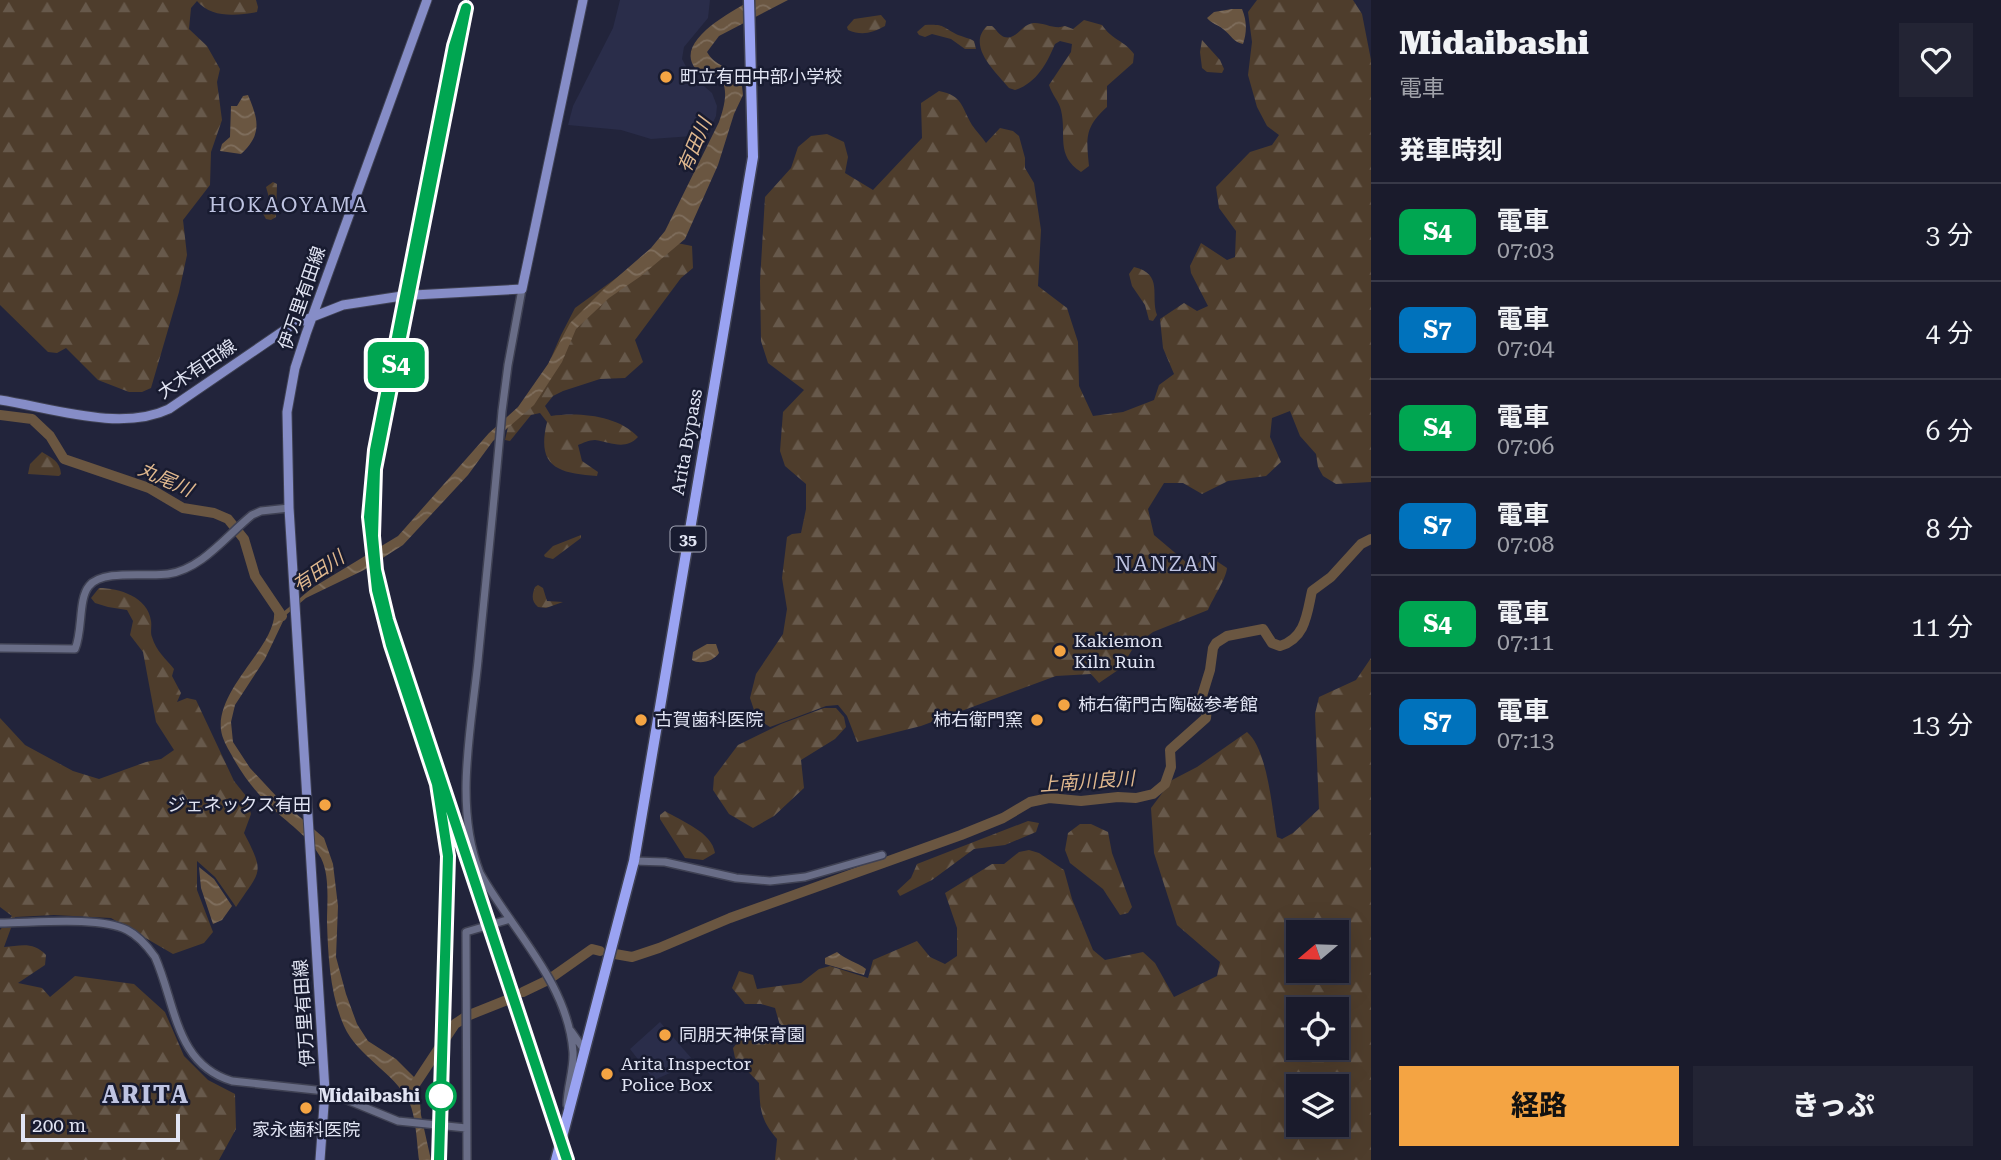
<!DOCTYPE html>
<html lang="ja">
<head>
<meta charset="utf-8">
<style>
	:root { --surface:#1a1b2c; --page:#232434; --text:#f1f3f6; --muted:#9fa1a9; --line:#383948; --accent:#f4a443 }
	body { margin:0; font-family:"Roboto Serif","Noto Sans JP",serif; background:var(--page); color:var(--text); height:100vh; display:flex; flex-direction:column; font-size:26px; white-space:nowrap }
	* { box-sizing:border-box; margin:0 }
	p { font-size:23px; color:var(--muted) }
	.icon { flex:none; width:38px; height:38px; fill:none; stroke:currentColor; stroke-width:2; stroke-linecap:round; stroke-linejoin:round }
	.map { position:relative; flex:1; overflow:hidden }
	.sheet { display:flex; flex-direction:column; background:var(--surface); width:630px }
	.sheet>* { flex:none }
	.badge { padding:0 14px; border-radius:10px; font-size:24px; line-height:46px }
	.needle { width:46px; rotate:251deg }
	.buttons { position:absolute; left:1286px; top:920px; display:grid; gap:14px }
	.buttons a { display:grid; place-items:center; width:63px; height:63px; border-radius:0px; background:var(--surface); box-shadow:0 7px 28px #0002,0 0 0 2px var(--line); font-size:35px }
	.scale { position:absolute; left:21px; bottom:18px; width:159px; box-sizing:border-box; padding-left:7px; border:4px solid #e1e4f3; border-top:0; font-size:19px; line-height:24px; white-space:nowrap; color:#e1e4f3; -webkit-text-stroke:5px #181b30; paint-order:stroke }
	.map>.badge { position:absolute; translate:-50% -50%; box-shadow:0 0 0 4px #fff }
	h2 { padding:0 28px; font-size:26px; line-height:63px }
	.round { display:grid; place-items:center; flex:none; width:74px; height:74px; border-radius:0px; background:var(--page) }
	.overview { display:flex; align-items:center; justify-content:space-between; height:119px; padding:0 28px }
	h1 { font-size:33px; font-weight:800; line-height:52px }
	.cta { display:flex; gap:14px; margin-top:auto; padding:14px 28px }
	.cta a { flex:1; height:80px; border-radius:0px; background:var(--accent); color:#111; font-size:28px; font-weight:800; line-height:80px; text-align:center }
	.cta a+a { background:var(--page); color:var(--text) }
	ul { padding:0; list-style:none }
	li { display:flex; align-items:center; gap:21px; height:98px; padding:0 28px; border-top:2px solid var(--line) }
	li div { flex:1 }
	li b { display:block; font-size:26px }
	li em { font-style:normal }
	li .badge { min-width:77px; font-weight:700; text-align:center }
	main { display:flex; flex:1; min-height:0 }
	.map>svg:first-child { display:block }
	.built { fill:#2a2d4a }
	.forest { fill:url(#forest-firs); fill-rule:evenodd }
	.water { fill:url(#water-waves) }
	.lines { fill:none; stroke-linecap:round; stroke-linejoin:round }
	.river { stroke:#6a5641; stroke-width:10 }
	.minor-casing { stroke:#3f4153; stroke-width:10 }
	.major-casing { stroke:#3f4153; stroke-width:11 }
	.highway-casing { stroke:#3f4153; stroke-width:13 }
	.minor { stroke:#696d87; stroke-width:7 }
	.major { stroke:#868dc7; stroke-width:9 }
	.highway { stroke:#9aa3f2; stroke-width:10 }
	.rail-casing { stroke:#aeb1c2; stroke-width:4.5 }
	.rail { stroke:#181b30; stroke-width:2; stroke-dasharray:5; stroke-linecap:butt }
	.line-casing { stroke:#fff; stroke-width:16 }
	.line { stroke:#00a651; stroke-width:10 }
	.poi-dot { fill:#f4a443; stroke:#181b30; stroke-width:2.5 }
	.stop-dot { fill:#fff; stroke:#00a651; stroke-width:3.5 }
	.labels { text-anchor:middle; stroke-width:5; stroke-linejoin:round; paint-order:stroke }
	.shield { fill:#181b30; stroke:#a5a8b8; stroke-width:2 }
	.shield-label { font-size:16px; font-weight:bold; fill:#e1e4f3 }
	.poi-label { font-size:18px; fill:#e1e4f3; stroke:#181b30; text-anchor:start }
	.street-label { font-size:18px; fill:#e1e4f3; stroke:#181b30 }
	.stop-label { font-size:18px; font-weight:bold; fill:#e1e4f3; stroke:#181b30; text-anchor:end }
	.water-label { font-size:19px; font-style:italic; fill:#e0b88e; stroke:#181b30 }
	.quarter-label { font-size:21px; letter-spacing:2px; fill:#bfc4e2; stroke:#181b30 }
	.district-label { font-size:24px; font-weight:bold; letter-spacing:2px; fill:#bfc4e2; stroke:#181b30 }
</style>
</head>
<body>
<main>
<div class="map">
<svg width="1371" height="1160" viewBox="0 0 1371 1160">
	<defs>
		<pattern id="forest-firs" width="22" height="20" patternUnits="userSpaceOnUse" patternTransform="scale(1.75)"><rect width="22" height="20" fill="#4e3d2c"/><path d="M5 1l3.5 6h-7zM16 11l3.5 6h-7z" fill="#67594b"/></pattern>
		<pattern id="water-waves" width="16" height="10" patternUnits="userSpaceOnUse" patternTransform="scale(1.75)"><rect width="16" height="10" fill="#6a5641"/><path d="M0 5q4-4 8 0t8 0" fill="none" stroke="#7f6e5d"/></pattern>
	</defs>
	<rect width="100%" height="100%" fill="#22243b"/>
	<path class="built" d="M620,0H710L708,18L684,47L682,59L690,74L712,93L717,106L716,116L707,135L651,139L621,130L568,125L573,106L613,28Z
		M660,1022L692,1059L670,1073L654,1080L630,1049Z"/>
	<path class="forest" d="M0,0H256L258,7L257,12C236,16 211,18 197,1L191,8L189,29L207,46L220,69L217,82L222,120L211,152L210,185L183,220L187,255L179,292L151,388L142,392H129L98,380L66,348L57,353L48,352L0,305Z
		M1257,0H1353L1362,14L1371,60V482L1336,484L1323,476L1318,467L1316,454L1300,436L1290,411L1272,418L1270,437L1281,462L1266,476L1228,481L1202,494L1183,483H1164L1148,509L1154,535L1193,568L1210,552L1215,560L1227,568C1226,579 1213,598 1208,610L1153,632L1135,645L1121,668L1099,683L1091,674L1056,676L921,726L857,742L847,716L838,705L826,706L770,727L757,719L750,698L756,674L783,634L787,609L782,578L787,537L792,534L801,533L806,509V484L785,466L780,451L783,412L804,390L768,363L761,341L760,281L765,197L791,168L798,147L811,136L827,134L844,142L848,157L845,173L873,190L922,138L921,103L939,91C963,96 961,106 972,125C976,131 982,137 986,143L1000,128L1013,131L1019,136L1025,158V168L1034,183L1041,230L1038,286L1067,308L1078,342L1079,386L1093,416L1123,412L1154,400L1159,385L1174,374L1163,348L1160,319L1184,303L1197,311L1208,306L1191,273L1190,266L1201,243L1227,260L1235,257L1236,231L1219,208L1216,187L1250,152L1272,145L1279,135L1267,126L1257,107L1248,75L1252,42L1248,12Z
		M881,15L886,21L885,26C872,33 862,36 848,30L847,27L854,19Z
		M1084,20L1102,25C1113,41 1124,40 1134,54L1133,63L1107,86V107C1085,127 1086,137 1089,166L1081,172C1055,155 1067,135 1061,110C1059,101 1052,95 1049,85L1071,52L1072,44L1060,41L1055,44C1047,63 1037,83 1015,90L1009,88C996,72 966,46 987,26H992C996,29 999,35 1004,37C1017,40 1021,25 1033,23C1044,22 1054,30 1065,26L1073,29Z
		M925,25C945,24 942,27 958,35C963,37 969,38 974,41L976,49H965L951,39L932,34L925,37L919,35L917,32Z
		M1202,40L1220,60L1224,69L1222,73L1207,72L1202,68L1200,52Z
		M273,182L277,184L276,217L271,220L266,219L262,212L270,208V201L266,187Z
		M667,241L692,246L693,268L681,278L635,340L643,362L625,378L600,379L563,391L553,396L545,406L551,416C578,412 618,415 638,437C625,451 610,442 595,440C589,440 583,443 578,445L582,461L598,472L597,476C558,473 536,467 547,422L540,413L531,415L510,441L505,440L508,427L535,396V383L547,367L561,335L575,308Z
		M1134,267C1164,274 1150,296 1157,315L1153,321L1149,320L1145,305L1132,286L1129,274Z
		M42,452C52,458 60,461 61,474L59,476L28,474L30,464Z
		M581,535V538L553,559L545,557L544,555L553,546Z
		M538,585L543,588L547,601L563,602L546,608L538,607C531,601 532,595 535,587Z
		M99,588C119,588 148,597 151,621C152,626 150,632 152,637C156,651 166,659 174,669L172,676L181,693L177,702L187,698L196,700L234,781L246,796L251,814L244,833C266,875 260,870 236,907L215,877L197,861V890L213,932L204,943L173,954L111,918L54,915L15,917L4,947C20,946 33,941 46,955L45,965L18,983L42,988L50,997L75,976L134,984L165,1012L184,1056L208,1080L235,1094L236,1129L219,1160H0V930L12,916L0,907V718L25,745L73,771L99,779L146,762L161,759L174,750L156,722L143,652L130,635L133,621L127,610L108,607L95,603L91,598Z
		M1371,658V1160H775L777,1139C760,1119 760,1109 759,1083L735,1058L733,1048L746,1032L756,1025L768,1035L778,1034L781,1029L775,1008L761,1004H745L732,988L739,971L753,975L757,989L801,983L819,969L830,966L868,978L873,960L917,941L930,957L945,964L957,956V928L945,893L992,864H1004L1019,852L1029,850L1039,853L1064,870L1072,899L1093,950L1105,960L1143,952L1155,963L1174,997L1217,976L1220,962L1177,925L1154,853L1151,808L1172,780L1197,767L1247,732C1268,750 1272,810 1277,837L1282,839L1293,833L1319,809L1315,714L1319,697L1356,680ZM1298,933H1337V971H1298ZM1298,1010H1337V1048H1298ZM1298,1087H1337V1125H1298Z
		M824,708H836L844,717L846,727L835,739L801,760L804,788L774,816L753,828L729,814L713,790L714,777L738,745L781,724Z
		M665,811C681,821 712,832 715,853L703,860L685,858L660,819V815Z
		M1028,821L1039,823L1036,832L1005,845L974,849L932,880L900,896L897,891L911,878L917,864Z
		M1080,824H1091L1108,832L1112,853L1132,907L1128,913L1120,915L1103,889L1070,863L1065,850L1068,833Z"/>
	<path class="water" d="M752,0H788L719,36L707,52C715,66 729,67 741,77L743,95L734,114L718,165L685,239L641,276L609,298L576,329L562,362L534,405L493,441L468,475L403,545L364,570L306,598L286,615L265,659L235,705L231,722L233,742L250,768L277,797L324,838L333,864L338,906L336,957L346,994L357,1024L368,1041L396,1059L415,1078L419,1088L421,1115L431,1160H419C417,1144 416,1116 409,1102C394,1072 358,1057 344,1026C330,995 328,955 327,922C327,902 330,876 321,858C310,837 286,822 269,805C254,790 241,773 231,754C227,747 222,738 221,730C216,688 278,644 274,611L282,613L312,588L398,536L489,433L518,407L548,364L570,323L606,287L651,248L665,231L719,122C724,108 733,79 711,74C705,73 701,74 696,69C672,42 734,10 752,0Z
		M1232,9H1242C1247,21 1247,32 1243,44C1233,42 1231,35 1223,29C1217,24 1212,24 1207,18L1214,12Z
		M248,95C258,119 263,134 241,154L220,151L222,144L230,137L231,106H237L243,96Z
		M716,644L719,653C714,661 700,665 692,660L693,652L707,644Z
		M199,867L214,879L232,906L222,920L213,924L201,888Z
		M837,952C846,960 857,962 866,969L864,975L825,964V958Z"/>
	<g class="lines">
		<path class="river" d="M0,415L32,419L50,436L64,459L149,488L183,508L214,513L228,519L244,539L255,576L282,616
			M615,954L632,957L659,948L730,918L961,835L1003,818L1030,802L1049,798L1081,801L1118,797L1136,798L1153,794L1165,784L1171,767L1170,750L1206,718L1207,705L1202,696L1210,670L1213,648L1216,643L1227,636L1263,629L1272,643L1280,646C1306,638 1307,613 1312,591L1331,577L1361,544L1371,539
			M523,992L548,980L592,949L600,951
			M410,1092L455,1024L467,1016L507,1000"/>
		<g class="minor-casing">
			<path id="minor" d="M522,289L508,365L502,411C495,494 486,578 478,661C471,730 454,807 480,873C512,930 568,983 573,1052C574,1070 567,1087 567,1105
				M0,648L75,649C83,631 78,599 89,586C102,569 147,577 168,574C202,569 226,536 252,515L261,511L289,508
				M634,861L665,862L736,878L770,881L805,877L882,855
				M0,923C34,923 98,916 127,930C139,936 148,947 155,957C176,1004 175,1064 232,1081L325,1091L398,1121L466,1128
				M571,1031L585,1051
				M467,1160L466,932L510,919"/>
		</g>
		<g class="major-casing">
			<path id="major" d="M414,295L522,289L583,0
				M0,400C51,408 121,432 169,409L292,325L343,305L402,296
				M320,1160L325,1091L289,508L287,412L295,368L306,334L427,0"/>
		</g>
		<g class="highway-casing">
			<path id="highway" d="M556,1160L634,861L753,157L749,0"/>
		</g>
		<use href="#minor" class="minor"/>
		<use href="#major" class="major"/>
		<use href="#highway" class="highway"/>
		<g class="rail-casing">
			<path id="rail" d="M467,0L378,448C369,512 373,558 389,620L567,1160
				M439,1160L448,856L441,803"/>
		</g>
		<use href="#rail" class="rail"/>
	</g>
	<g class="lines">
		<g class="line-casing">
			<path id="line" d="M439,1160L448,856L437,784L391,645L377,590L369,517L375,450L454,46L466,8L375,469L373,536L376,570L388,620L567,1160"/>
		</g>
		<use href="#line" class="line"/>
	</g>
	<g class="poi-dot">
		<circle cx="666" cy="77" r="7"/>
		<circle cx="1060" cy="651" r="7"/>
		<circle cx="1064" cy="705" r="7"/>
		<circle cx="641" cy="720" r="7"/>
		<circle cx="1037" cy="720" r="7"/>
		<circle cx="325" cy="805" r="7"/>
		<circle cx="665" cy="1035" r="7"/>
		<circle cx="607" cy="1074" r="7"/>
		<circle cx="306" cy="1108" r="7"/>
	</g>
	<circle class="stop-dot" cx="441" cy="1096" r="14"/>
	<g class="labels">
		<rect class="shield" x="670.5" y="526.5" width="35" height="25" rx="5"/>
		<g class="shield-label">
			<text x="688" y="545">35</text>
		</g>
		<g class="poi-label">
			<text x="680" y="83">町立有田中部小学校</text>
			<text x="1074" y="647">Kakiemon<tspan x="1074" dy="21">Kiln Ruin</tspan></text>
			<text x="1078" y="711">柿右衛門古陶磁参考館</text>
			<text x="655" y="726">古賀歯科医院</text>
			<text x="1023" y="726" text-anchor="end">柿右衛門窯</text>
			<text x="311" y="811" text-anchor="end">ジェネックス有田</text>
			<text x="679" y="1041">同朋天神保育園</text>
			<text x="621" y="1070">Arita Inspector<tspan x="621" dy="21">Police Box</tspan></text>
			<text x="306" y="1136" text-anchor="middle">家永歯科医院</text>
		</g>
		<g class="street-label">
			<text transform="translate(302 298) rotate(-71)" y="6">伊万里有田線</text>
			<text transform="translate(197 369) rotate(-34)" y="6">大木有田線</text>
			<text transform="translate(687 442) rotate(-80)" y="6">Arita Bypass</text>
			<text transform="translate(304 1013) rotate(-94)" y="6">伊万里有田線</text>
		</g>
		<g class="stop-label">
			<text x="420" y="1102">Midaibashi</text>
		</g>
		<g class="water-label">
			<text transform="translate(694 145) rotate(-67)" y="7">有田川</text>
			<text transform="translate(166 479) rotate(24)" y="7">丸尾川</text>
			<text transform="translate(318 571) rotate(-34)" y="7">有田川</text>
			<text transform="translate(1087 781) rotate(-4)" y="7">上南川良川</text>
		</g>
		<g class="quarter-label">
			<text x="289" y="212">HOKAOYAMA</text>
			<text x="1167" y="571">NANZAN</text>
		</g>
		<g class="district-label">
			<text x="146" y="1103">ARITA</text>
		</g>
	</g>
</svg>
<div class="buttons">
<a><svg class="needle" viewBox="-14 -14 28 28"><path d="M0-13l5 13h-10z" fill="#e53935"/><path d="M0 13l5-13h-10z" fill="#9fa1a9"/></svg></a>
<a><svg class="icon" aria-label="locate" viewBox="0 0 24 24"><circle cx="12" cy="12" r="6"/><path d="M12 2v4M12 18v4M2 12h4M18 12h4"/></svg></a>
<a><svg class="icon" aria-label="layers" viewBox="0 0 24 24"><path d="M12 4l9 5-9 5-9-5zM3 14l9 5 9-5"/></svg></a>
</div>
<div class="scale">200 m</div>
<b class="badge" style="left:396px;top:365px;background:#00a651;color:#fff">S4</b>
</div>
<section class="sheet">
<div class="overview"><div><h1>Midaibashi</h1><p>電車</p></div><a class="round"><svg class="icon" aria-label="heart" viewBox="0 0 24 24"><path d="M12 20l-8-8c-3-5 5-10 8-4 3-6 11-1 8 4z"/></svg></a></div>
<h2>発車時刻</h2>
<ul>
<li><span class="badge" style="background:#00a651;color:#fff">S4</span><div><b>電車</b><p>07:03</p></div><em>3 分</em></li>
<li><span class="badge" style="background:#0072bc;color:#fff">S7</span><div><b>電車</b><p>07:04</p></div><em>4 分</em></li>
<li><span class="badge" style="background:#00a651;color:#fff">S4</span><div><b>電車</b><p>07:06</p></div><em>6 分</em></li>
<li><span class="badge" style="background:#0072bc;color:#fff">S7</span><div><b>電車</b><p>07:08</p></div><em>8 分</em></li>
<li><span class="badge" style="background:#00a651;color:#fff">S4</span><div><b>電車</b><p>07:11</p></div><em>11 分</em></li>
<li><span class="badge" style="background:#0072bc;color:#fff">S7</span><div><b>電車</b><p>07:13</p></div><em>13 分</em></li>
</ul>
<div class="cta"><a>経路</a><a>きっぷ</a></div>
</section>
</main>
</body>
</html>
